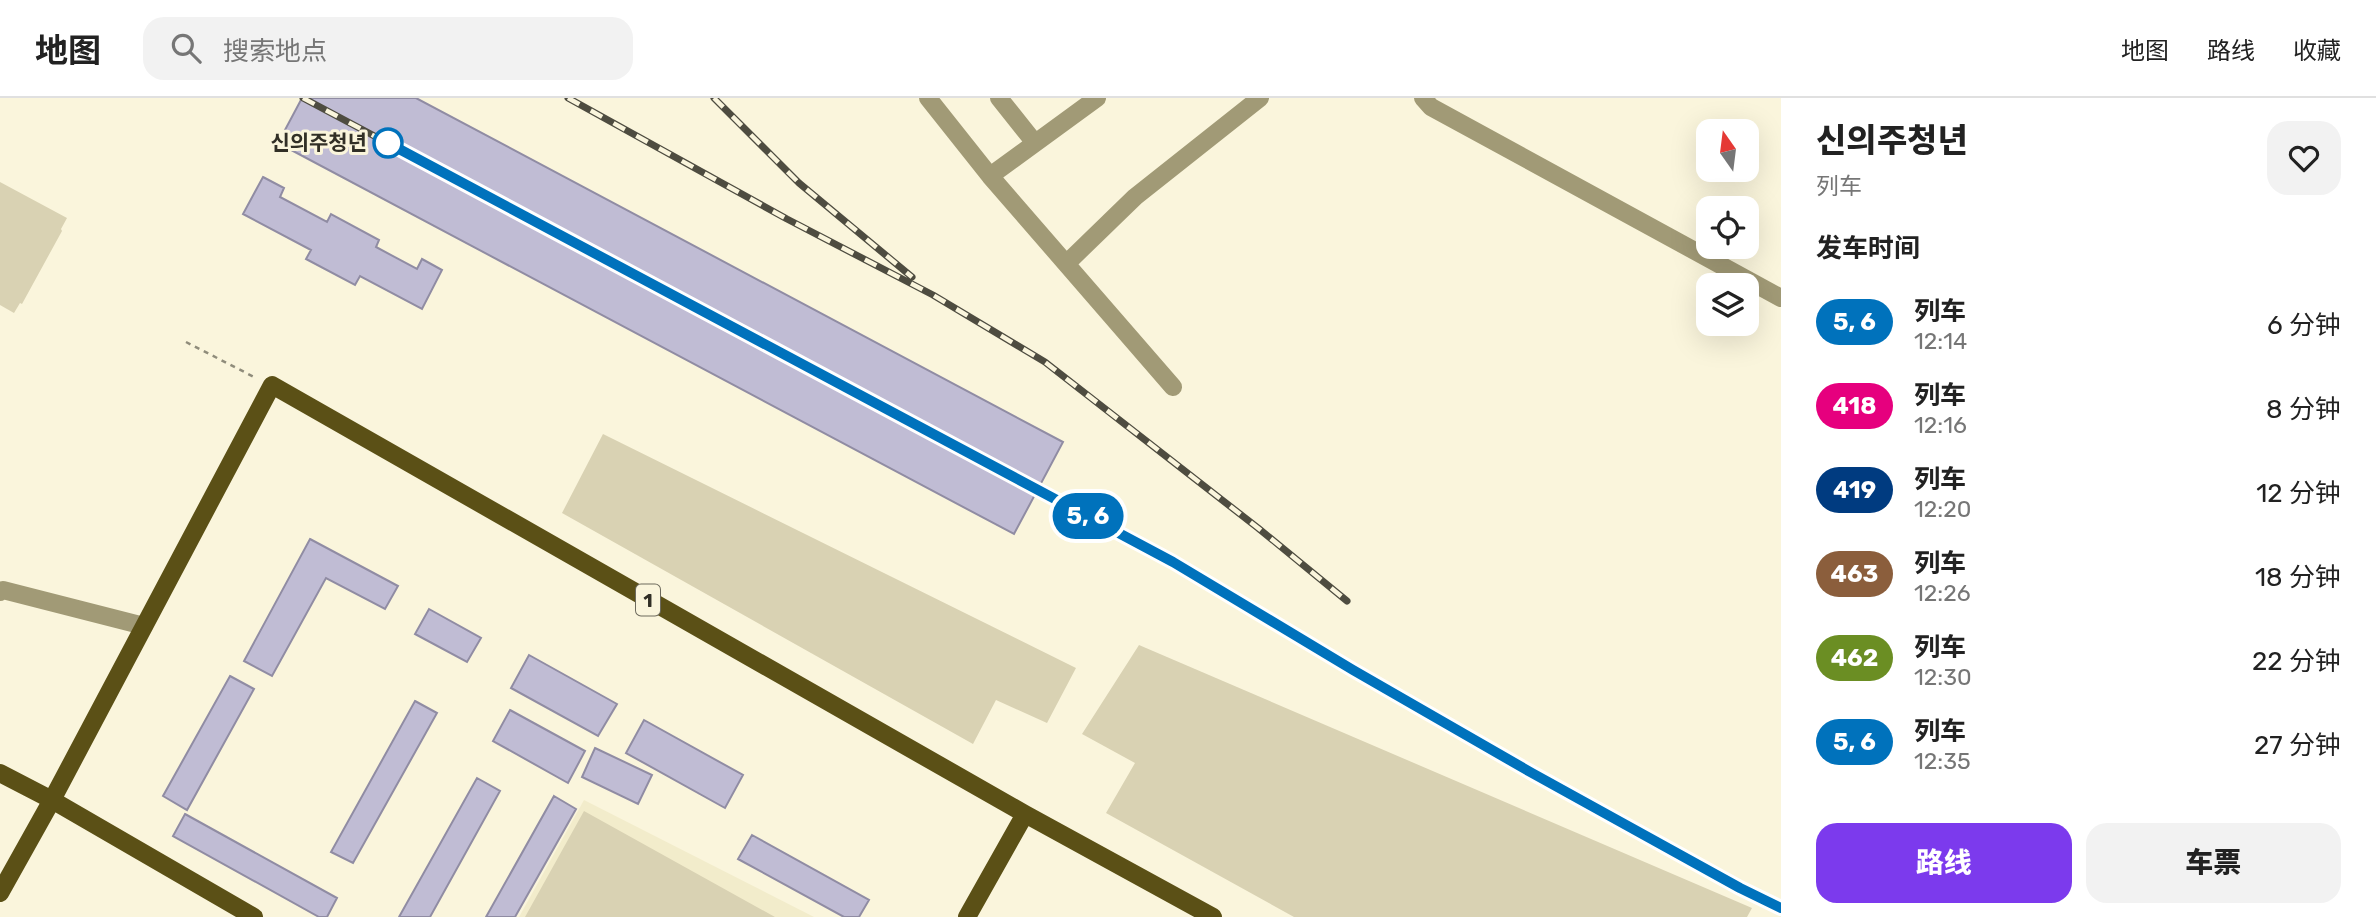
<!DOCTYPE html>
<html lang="zh">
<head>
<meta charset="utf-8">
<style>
	:root { --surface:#fff; --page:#f2f2f2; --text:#222; --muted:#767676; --line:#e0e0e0; --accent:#7c3aed }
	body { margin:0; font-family:Rubik,"Noto Sans SC","Noto Sans KR",sans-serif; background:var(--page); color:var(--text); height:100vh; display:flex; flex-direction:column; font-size:26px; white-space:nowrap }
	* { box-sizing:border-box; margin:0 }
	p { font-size:23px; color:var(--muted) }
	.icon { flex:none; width:38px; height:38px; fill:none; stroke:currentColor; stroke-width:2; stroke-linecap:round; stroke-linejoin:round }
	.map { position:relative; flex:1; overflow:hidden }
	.panel { display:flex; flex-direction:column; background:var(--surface); width:595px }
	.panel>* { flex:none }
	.badge { padding:0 14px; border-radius:23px; font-size:24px; line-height:46px }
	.needle { width:46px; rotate:346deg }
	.controls { position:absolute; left:1696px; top:21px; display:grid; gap:14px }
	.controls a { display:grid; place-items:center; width:63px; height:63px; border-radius:14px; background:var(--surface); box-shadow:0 7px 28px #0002; font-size:35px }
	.map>.badge { position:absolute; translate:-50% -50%; box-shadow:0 0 0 4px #fff }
	h2 { padding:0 35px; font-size:26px; line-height:63px }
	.round { display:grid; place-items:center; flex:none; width:74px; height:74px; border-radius:21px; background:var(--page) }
	.headline { display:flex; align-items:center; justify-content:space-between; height:119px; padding:0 35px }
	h1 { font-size:33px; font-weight:800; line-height:52px }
	.cta { display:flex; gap:14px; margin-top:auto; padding:14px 35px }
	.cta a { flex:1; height:80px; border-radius:21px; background:var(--accent); color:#fff; font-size:28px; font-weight:800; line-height:80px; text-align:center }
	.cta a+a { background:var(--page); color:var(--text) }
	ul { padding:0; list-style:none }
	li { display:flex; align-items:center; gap:21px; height:84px; padding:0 35px }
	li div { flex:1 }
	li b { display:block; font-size:26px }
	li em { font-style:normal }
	li .badge { min-width:77px; font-weight:700; text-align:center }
	header { display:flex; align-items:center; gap:42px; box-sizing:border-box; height:98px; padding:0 35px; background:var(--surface); border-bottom:2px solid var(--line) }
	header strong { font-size:33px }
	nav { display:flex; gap:38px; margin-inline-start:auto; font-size:24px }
	.search { width:490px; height:63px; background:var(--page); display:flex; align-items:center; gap:18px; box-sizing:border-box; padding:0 24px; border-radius:21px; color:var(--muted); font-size:26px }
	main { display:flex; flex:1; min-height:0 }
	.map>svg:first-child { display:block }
	.built { fill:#f2eccb }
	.green { fill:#d9d2b3 }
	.building { fill:#c0bcd4; stroke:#908ca3; stroke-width:2 }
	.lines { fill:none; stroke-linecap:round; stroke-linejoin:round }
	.path { stroke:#8f8c7b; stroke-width:2.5; stroke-dasharray:5 5; stroke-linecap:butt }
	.minor { stroke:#a19a76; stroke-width:18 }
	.major { stroke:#5b5016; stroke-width:18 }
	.rail-casing { stroke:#4e4c40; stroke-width:7 }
	.rail { stroke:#faf5dc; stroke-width:4.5; stroke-dasharray:13; stroke-linecap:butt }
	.line-casing { stroke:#fff; stroke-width:16 }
	.line { stroke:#0072bc; stroke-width:10 }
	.stop-dot { fill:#fff; stroke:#0072bc; stroke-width:3.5 }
	.labels { text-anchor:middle; stroke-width:6; stroke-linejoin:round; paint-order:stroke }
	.shield { fill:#faf5dc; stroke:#6d6a5d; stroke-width:2 }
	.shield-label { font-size:19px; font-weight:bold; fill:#312f26 }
	.stop-label { font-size:21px; font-weight:bold; fill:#312f26; stroke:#faf5dc; text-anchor:end }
</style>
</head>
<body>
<header>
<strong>地图</strong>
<div class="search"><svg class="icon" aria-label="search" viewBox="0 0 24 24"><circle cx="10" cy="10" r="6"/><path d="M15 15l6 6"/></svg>搜索地点</div>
<nav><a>地图</a><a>路线</a><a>收藏</a></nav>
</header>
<main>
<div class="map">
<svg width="1781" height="819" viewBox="0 0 1781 819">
	<rect width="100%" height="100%" fill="#faf5dc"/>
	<path class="built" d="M584,702L814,819H519Z"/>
	<path class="green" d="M0,84L67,120L61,131L62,133L22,206L20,205L14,215L0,207Z
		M603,336L1076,570L1047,625L996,602L973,646L562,415Z
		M1139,547L1752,810L1747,819H1294L1106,715L1135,665L1082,636Z
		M584,713L775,819H525Z"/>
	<path class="building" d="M302,0H416L1063,344L1014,436L278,45Z
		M263,79L284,90L280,99L327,124L331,116L379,142L376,149L417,171L422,161L442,172L422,211L360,178L355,187L306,161L311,152L243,116Z
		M310,441L398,488L385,511L326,480L272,578L244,563Z
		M429,511L481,540L467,564L415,536Z
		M529,557L617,606L598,638L511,590Z
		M230,578L254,591L187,712L163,698Z
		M415,603L437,615L353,765L331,754Z
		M510,612L585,653L568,685L493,643Z
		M644,622L743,677L725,710L626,655Z
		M595,650L652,677L638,706L582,679Z
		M477,680L500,693L430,819H399Z
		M554,698L576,711L515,819H486Z
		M185,716L337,800L327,819H319L173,738Z
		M752,737L869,802L859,819H844L738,761Z"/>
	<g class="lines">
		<path class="path" d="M186,244L256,280"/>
		<path class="minor" d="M928,0L990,78L1173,289
			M999,0L1035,45
			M1423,0L1431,9L1781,200
			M990,78L1097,0
			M1067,165L1135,99L1260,0
			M0,494L3,492L144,528"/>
		<path class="major" d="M0,675L52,702L254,819
			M0,795L52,702L272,287L1025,716L1213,819
			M967,819L1025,716"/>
		<g class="rail-casing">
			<path id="rail" d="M303,0L1173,464L1510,662L1740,790L1781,810
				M568,0L787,121L933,197L1045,264L1258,430L1347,503
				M714,0L799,85L912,179"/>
		</g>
		<use href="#rail" class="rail"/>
	</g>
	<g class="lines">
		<g class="line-casing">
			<path id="line" d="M386,44L1173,464L1353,572L1532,675L1740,790L1781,810"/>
		</g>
		<use href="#line" class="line"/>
	</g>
	<circle class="stop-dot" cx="388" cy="45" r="14"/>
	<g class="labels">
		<rect class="shield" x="636" y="486.5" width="24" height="31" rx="5"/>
		<g class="shield-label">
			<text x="648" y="509">1</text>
		</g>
		<g class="stop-label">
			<text x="367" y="52">신의주청년</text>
		</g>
	</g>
</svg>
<div class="controls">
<a><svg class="needle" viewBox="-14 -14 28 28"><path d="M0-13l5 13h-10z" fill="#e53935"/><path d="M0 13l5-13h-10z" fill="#767676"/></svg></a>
<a><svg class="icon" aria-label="locate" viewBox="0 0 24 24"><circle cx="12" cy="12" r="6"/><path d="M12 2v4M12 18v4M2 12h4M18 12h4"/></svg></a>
<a><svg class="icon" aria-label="layers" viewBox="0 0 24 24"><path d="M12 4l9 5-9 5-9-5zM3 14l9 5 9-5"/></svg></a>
</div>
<b class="badge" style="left:1088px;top:418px;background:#0072bc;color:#fff">5, 6</b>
</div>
<section class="panel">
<div class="headline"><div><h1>신의주청년</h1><p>列车</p></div><a class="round"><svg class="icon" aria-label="heart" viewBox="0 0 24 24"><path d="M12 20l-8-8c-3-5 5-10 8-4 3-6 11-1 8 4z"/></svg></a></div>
<h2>发车时间</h2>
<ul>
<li><span class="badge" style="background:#0072bc;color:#fff">5, 6</span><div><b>列车</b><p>12:14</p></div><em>6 分钟</em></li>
<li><span class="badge" style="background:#e6007e;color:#fff">418</span><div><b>列车</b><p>12:16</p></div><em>8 分钟</em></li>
<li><span class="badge" style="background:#003b80;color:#fff">419</span><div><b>列车</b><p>12:20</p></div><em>12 分钟</em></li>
<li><span class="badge" style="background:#8b5e3c;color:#fff">463</span><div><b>列车</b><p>12:26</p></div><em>18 分钟</em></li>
<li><span class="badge" style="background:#6b8e23;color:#fff">462</span><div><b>列车</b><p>12:30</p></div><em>22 分钟</em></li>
<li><span class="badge" style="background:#0072bc;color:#fff">5, 6</span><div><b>列车</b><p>12:35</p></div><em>27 分钟</em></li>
</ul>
<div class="cta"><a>路线</a><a>车票</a></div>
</section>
</main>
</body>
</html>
